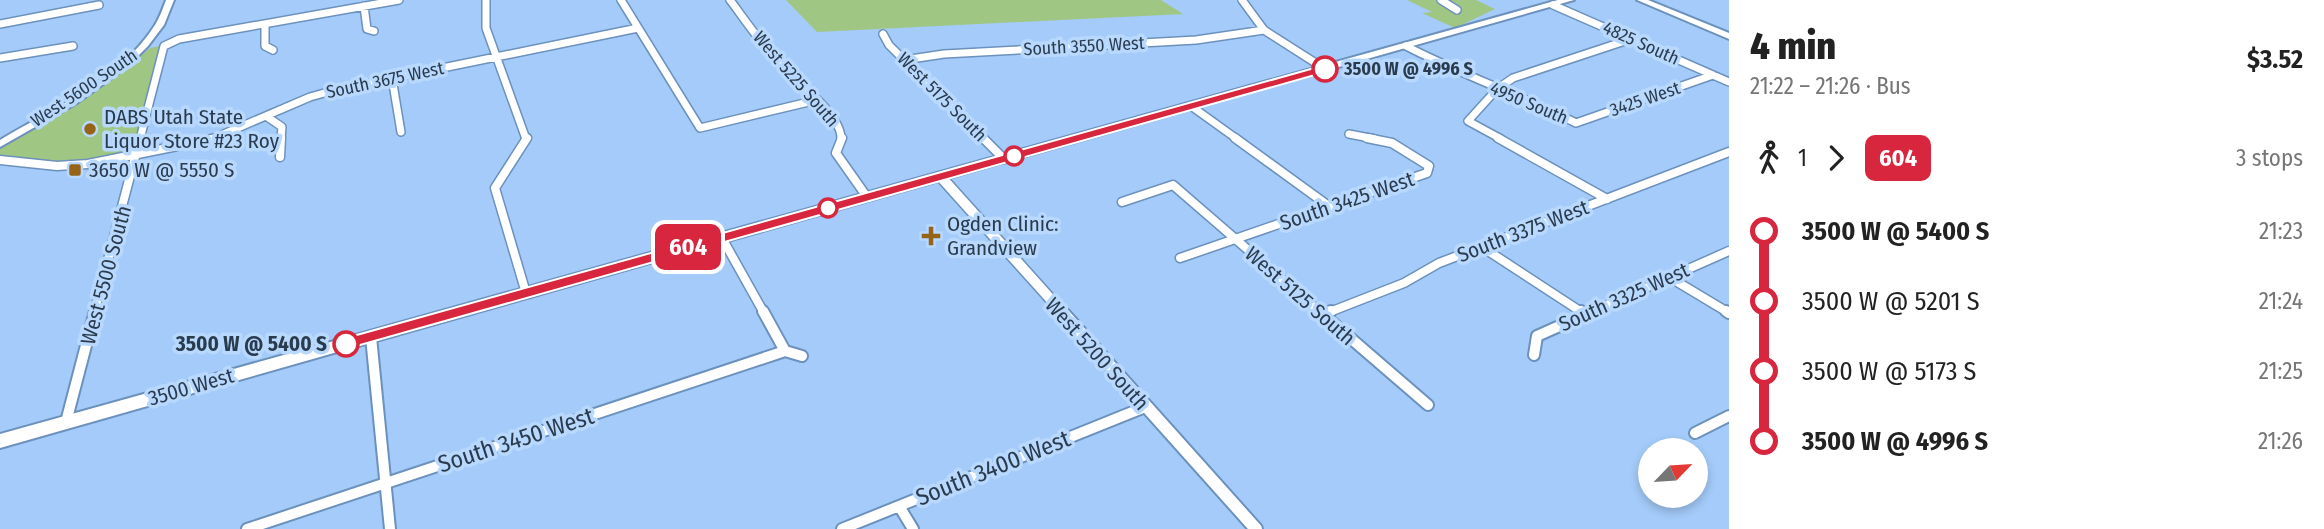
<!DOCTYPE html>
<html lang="en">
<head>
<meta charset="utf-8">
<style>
	:root { --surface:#fff; --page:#f6f6f6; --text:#222; --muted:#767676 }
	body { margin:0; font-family:"Fira Sans Condensed",sans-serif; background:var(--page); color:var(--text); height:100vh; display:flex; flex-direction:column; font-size:26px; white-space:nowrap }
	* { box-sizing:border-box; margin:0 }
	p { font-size:23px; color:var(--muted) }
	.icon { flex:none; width:38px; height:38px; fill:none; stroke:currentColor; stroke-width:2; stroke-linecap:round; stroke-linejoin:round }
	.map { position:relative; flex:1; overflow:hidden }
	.side { display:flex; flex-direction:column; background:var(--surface); width:595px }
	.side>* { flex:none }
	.badge { padding:0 14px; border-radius:10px; font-size:24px; line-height:46px }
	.needle { width:46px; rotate:65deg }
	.buttons { position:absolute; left:1638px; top:438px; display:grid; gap:14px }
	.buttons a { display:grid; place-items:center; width:70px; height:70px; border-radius:50%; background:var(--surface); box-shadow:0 4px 10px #0003; font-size:35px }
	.map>.badge { position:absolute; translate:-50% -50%; box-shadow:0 0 0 4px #fff }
	.legs { display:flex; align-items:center; gap:10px; height:77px; padding:0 21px; font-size:23px }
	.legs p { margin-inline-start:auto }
	.summary { display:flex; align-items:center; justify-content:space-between; height:119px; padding:0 21px }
	h1 { font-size:38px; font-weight:800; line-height:52px }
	ul { padding:0 21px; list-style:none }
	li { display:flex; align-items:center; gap:24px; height:70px; font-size:26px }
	li i { display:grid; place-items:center; width:10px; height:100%; margin:0 9px; background:currentColor }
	li i::after { content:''; width:18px; height:18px; margin:-9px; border:5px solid; border-radius:50%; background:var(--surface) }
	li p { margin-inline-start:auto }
	li:first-child i { background:linear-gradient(#0000 50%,currentColor 0) }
	li:last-child i { background:linear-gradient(currentColor 50%,#0000 0) }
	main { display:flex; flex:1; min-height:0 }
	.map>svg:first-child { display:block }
	.green { fill:#a0c684 }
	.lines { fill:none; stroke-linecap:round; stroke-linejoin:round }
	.minor-far2-casing { stroke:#6c91bc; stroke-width:10 }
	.minor-far1-casing { stroke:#6c91bc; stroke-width:11 }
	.minor-casing { stroke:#6c91bc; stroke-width:14 }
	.tertiary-far1-casing { stroke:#6c91bc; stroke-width:13 }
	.tertiary-casing { stroke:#6c91bc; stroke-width:16 }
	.secondary-casing { stroke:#6c91bc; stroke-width:4 }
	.primary-casing { stroke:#6c91bc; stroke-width:4 }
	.minor-far2 { stroke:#fff; stroke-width:7 }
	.minor-far1 { stroke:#fff; stroke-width:8 }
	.minor { stroke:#fff; stroke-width:10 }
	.tertiary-far1 { stroke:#fff; stroke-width:10 }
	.tertiary { stroke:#fff; stroke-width:12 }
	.secondary { fill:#fff; fill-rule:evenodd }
	.primary { fill:#fff; fill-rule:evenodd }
	.line-1 { fill:#d7263d; stroke:#fff; stroke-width:2 }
	.stop-1-dot { fill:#fff; stroke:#d7263d; stroke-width:3.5 }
	.poi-dot { fill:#966416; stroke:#b8d8fd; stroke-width:2.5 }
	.labels { text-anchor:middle; stroke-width:7; stroke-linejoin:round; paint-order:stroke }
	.far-street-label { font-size:18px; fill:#2b3b4e; stroke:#b8d8fd }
	.far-stop-label { font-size:18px; font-weight:bold; fill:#2b3b4e; stroke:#b8d8fd; text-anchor:start }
	.poi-label { font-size:21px; fill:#2b3b4e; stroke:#b8d8fd; text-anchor:start }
	.street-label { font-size:21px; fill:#2b3b4e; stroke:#b8d8fd }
	.stop-label { font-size:21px; font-weight:bold; fill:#2b3b4e; stroke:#b8d8fd; text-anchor:end }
	.near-street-label { font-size:24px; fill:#2b3b4e; stroke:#b8d8fd }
</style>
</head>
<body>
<main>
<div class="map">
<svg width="1729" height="529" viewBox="0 0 1729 529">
	<rect width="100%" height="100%" fill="#a4cbf9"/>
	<path class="green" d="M786,0H1161L1183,14L817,32Z
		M1407,0H1476L1495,9L1455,28L1422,13L1432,12Z
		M160,46L138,150L51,165L0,158V148L102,87L150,48Z"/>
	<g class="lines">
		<g class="minor-far2-casing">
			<path id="minor-far2" d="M486,0V28L526,139
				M621,0L700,128L817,100
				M730,0C745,20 760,42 777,61C794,80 842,114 841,139
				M1242,0L1264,30L1325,69
				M1441,0L1457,10
				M1553,5L1729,82
				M364,6L367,29L374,31
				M0,24L99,5
				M265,24V46L273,50
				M883,34L889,45L984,139
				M1406,46C1462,75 1520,95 1576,123L1713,75
				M0,58L73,46
				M904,60L944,54L1196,40L1264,30
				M392,78L401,132
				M1191,106L1237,139
				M266,116L282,127L281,139
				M1349,134L1375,139
				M140,139L164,46L179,39L399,0
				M212,139L310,97L335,90L638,28
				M1501,139L1468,121L1497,89L1513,78L1631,39"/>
		</g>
		<g class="minor-far1-casing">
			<path id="minor-far1" d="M842,138L836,153L867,197
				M983,138L1004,159
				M1235,138L1330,207
				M1498,138L1607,199
				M280,157L281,138
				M0,160L57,166L88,164L217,138
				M1122,202L1173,185L1321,313
				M722,238L764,313
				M1482,247L1583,313
				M1180,258L1427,173L1429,166L1392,143L1367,138
				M1669,277L1729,313
				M526,293L495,188L527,138
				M94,313L140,138
				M1327,313L1404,283L1439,263L1729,152
				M1589,313L1729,251"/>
		</g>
		<g class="minor-casing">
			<path id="minor" d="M763,311L785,351
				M1319,311L1428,405
				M1581,311L1585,314
				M1726,311L1729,313
				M1321,315L1331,311
				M371,337L390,529
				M785,351L802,356
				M1534,355L1537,336L1593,311
				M66,422L95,311
				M1695,433L1729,416
				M899,506L913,529
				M247,529L785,351
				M842,529L1145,407"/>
		</g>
		<g class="tertiary-far1-casing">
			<path id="tertiary-far1" d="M941,177L1063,313"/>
		</g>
		<g class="tertiary-casing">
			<path id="tertiary" d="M1061,311L1256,529"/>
		</g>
		<g class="secondary-casing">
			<path id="secondary" d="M166,0H174L164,25L148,46L127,67L77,103L0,147V140C53,108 121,79 155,25C160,17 163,8 166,0Z
				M1637,0H1648L1729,33V39Z"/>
		</g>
		<g class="primary-casing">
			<path id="primary" d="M1558,0H1574L0,448V434Z"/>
		</g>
		<use href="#minor-far2" class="minor-far2"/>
		<use href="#minor-far1" class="minor-far1"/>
		<use href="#minor" class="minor"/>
		<use href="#tertiary-far1" class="tertiary-far1"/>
		<use href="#tertiary" class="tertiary"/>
		<use href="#secondary" class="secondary"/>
		<use href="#primary" class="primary"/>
	</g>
	<path class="line-1" d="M1325,65L1329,66V71L346,349L338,344L346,338Z"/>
	<g class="stop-1-dot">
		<circle cx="1325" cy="69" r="12"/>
		<circle cx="1014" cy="156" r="9"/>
		<circle cx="828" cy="208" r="9"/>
		<circle cx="346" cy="344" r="12"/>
	</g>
	<g class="poi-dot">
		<circle cx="90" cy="129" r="7"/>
		<rect x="68" y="163" width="14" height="14" rx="3.5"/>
		<path d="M927.5 225.5h7v7h7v7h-7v7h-7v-7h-7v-7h7z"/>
	</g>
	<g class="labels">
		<g class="far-street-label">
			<text transform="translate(1641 43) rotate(24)" y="6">4825 South</text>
			<text transform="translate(1084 46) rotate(-3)" y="6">South 3550 West</text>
			<text transform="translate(796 79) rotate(49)" y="6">West 5225 South</text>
			<text transform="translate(385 80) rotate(-12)" y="6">South 3675 West</text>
			<text transform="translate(84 88) rotate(-34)" y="6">West 5600 South</text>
			<text transform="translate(942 97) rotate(45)" y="6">West 5175 South</text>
			<text transform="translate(1645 99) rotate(-19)" y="6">3425 West</text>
			<text transform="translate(1529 103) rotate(23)" y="6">4950 South</text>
		</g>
		<g class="far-stop-label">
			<text x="1344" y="75">3500 W @ 4996 S</text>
		</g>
		<g class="poi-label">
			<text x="104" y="124">DABS Utah State<tspan x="104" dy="24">Liquor Store #23 Roy</tspan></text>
			<text x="89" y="177">3650 W @ 5550 S</text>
			<text x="947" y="231">Ogden Clinic:<tspan x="947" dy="24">Grandview</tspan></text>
		</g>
		<g class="street-label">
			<text transform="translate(1347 201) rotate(-19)" y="7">South 3425 West</text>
			<text transform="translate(1523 231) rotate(-21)" y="7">South 3375 West</text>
			<text transform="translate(106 275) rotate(-75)" y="7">West 5500 South</text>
			<text transform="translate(1300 296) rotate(41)" y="7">West 5125 South</text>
			<text transform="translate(1624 297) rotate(-24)" y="7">South 3325 West</text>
			<text transform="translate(1097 354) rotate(48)" y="7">West 5200 South</text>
			<text transform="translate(191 387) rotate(-16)" y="7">3500 West</text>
		</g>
		<g class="stop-label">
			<text x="327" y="351">3500 W @ 5400 S</text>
		</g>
		<g class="near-street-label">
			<text transform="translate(516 440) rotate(-18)" y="8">South 3450 West</text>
			<text transform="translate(993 468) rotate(-22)" y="8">South 3400 West</text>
		</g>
	</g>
</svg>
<div class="buttons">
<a><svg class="needle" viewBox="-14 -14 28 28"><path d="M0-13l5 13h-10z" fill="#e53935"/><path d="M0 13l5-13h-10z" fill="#767676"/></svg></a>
</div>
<b class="badge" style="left:688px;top:247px;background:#d7263d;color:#fff">604</b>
</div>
<section class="side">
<div class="summary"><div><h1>4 min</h1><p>21:22 – 21:26 · Bus</p></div><b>$3.52</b></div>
<div class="legs"><svg class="icon" aria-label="walk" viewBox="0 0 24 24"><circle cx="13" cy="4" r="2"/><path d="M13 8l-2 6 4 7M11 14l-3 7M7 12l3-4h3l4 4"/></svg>1<svg class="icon" aria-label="forward" viewBox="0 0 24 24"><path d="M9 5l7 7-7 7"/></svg><b class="badge" style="background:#d7263d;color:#fff">604</b><p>3 stops</p></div>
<ul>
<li><i style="color:#d7263d"></i><b>3500 W @ 5400 S</b><p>21:23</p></li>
<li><i style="color:#d7263d"></i><span>3500 W @ 5201 S</span><p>21:24</p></li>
<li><i style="color:#d7263d"></i><span>3500 W @ 5173 S</span><p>21:25</p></li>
<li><i style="color:#d7263d"></i><b>3500 W @ 4996 S</b><p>21:26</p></li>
</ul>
</section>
</main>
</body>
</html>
